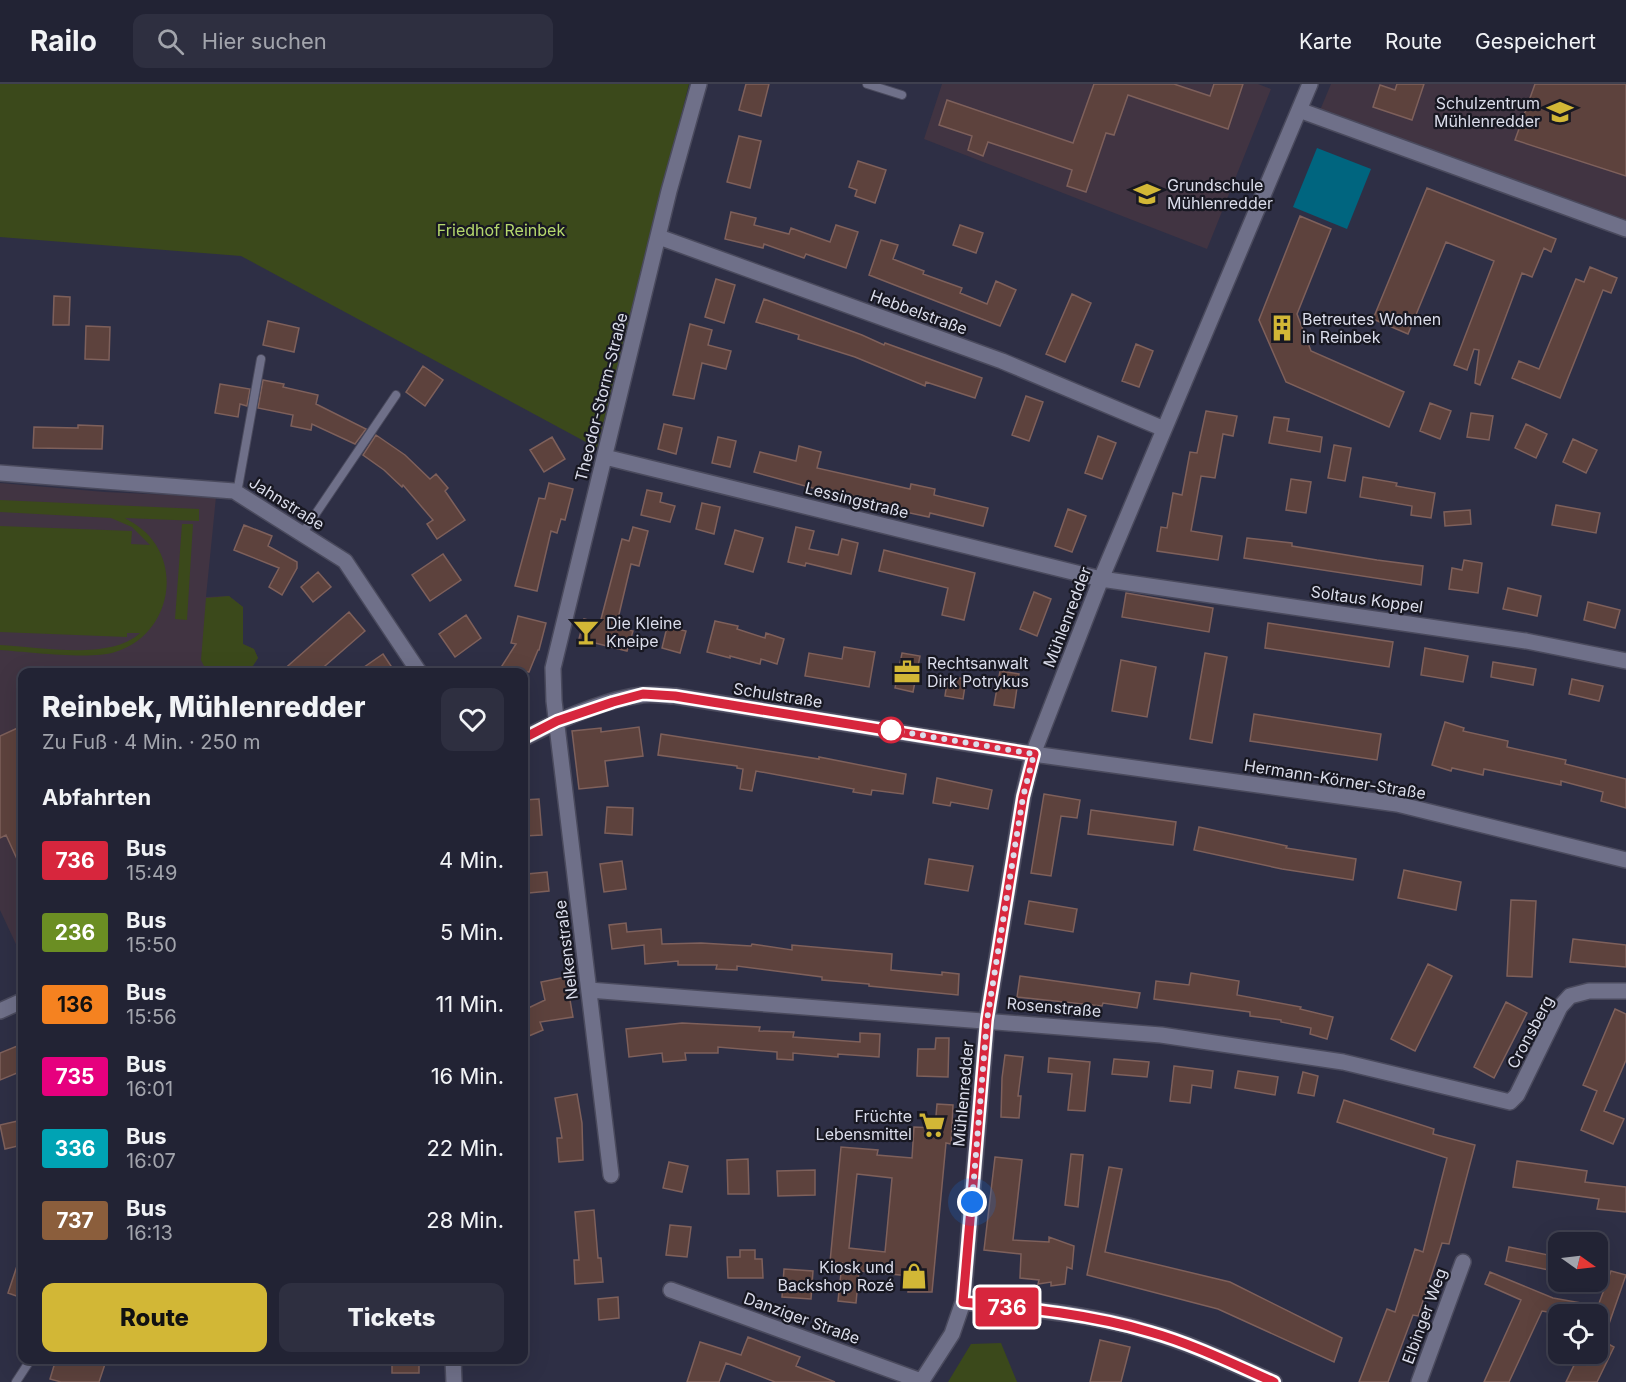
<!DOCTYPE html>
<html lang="de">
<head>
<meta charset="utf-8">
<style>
	:root { --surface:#222334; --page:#2e2f40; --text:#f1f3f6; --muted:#a2a4ac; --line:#3f404f; --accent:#d2b736 }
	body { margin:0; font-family:Inter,sans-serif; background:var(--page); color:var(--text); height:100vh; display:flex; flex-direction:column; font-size:22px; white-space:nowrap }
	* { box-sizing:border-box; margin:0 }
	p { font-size:20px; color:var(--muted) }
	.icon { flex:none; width:33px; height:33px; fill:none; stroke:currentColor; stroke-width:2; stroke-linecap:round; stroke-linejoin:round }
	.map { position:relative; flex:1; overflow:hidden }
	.sheet { position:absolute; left:18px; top:584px; width:510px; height:696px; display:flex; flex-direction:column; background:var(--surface); border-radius:12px; box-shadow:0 6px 24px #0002,0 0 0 2px var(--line) }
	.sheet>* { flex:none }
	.badge { padding:0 12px; border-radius:4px; font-size:21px; line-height:39px }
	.needle { width:39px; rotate:104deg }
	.controls { position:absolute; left:1548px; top:1148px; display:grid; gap:12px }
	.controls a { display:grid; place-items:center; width:60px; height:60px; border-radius:12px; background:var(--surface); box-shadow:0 6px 24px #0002,0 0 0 2px var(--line); font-size:30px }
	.you { position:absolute; width:30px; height:30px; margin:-15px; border:4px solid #fff; border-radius:50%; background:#1a73e8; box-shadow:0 0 0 9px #1a73e833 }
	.map>.badge { position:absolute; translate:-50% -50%; box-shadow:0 0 0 3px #fff }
	h2 { padding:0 24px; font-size:22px; line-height:54px }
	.round { display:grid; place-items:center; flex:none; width:63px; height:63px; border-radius:12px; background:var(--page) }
	.headline { display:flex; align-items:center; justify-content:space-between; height:102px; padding:0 24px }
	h1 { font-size:28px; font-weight:800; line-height:45px }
	.action { display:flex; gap:12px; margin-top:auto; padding:12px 24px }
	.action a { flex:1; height:69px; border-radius:12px; background:var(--accent); color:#111; font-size:24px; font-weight:800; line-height:69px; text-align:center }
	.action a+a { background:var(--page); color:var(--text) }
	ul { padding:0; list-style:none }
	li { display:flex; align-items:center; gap:18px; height:72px; padding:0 24px }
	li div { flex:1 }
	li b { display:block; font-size:22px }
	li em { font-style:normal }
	li .badge { min-width:66px; font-weight:700; text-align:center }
	header { display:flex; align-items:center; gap:36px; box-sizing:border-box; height:84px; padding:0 30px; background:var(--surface); border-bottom:2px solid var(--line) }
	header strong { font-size:28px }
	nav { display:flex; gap:33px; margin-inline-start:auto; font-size:21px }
	.search { width:420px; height:54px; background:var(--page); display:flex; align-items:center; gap:15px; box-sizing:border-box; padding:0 21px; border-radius:12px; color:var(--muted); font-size:22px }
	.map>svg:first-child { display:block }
	.education { fill:#413442 }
	.green { fill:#3b491b }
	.water { fill:#00657f }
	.building { fill:#5d423d; stroke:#7e605b; stroke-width:1.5; fill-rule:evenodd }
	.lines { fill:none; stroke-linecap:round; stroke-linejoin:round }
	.service-casing { stroke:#4a4a5d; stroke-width:10 }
	.minor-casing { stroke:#4a4a5d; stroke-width:18 }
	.service { stroke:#6f7089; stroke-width:8 }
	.minor { stroke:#6f7089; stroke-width:15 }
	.line-casing { stroke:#fff; stroke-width:14 }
	.line { stroke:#d7263d; stroke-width:9 }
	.walk { stroke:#dbddeb; stroke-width:6; stroke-dasharray:0 10.8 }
	.stop-dot { fill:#fff; stroke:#d7263d; stroke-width:3 }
	.labels { text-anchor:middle; stroke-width:4.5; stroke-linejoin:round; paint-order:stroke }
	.poi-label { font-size:16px; fill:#dbddeb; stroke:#181822; text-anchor:start }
	.park-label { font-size:16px; fill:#b5d86d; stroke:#181822 }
	.street-label { font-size:16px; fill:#dbddeb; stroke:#181822 }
</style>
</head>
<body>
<header>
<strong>Railo</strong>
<div class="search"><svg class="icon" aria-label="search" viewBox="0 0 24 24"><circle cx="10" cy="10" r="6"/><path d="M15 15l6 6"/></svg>Hier suchen</div>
<nav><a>Karte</a><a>Route</a><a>Gespeichert</a></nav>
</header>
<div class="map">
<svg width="1626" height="1298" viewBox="0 0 1626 1298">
	<rect width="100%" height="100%" fill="#2e2f45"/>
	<path class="education" d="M942,0H1258L1271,5L1207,165L924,55Z
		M1331,0H1626V145L1318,31Z
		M0,399L105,408L216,413L206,513L229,512L243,523V560L254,565L258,574L249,588H22V873L0,826Z"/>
	<path class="green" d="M0,0H689L597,364L241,172L0,153Z
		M0,416L199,425V437L125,434C137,441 148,448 156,461C181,501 160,555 115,568C90,576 29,568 0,566V561C39,563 110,577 140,549H127V553L0,548V442L132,447L131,460L150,461L132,443L111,434L0,428Z
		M182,440H193L187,536L175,535Z
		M229,512L243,523V560L254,565L258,574L249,588H207L201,576L206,514Z
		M1001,1259L1017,1298H948L971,1260Z"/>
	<path class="water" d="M1317,64L1371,85L1347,145L1293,123Z"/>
	<path class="building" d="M746,0H769L761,32L739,26Z
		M1094,0H1174L1210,12L1214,0H1243L1228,45L1128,11L1114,51L1106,49L1086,108L1067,102L1072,86L988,58L983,72L968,66L972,52L939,41L947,16L1073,59Z
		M1397,0H1424L1412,36L1373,23L1380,1L1395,6Z
		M1535,0H1626V92L1515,56Z
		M739,52L761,57L750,104L727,98Z
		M858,77L886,86L875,119L855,112L857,106L849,103Z
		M1427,104L1556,155L1551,168L1544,164L1532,193L1522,189L1480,301L1475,299L1479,266L1474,265L1467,286L1454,281L1494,177L1446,158L1408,250L1373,235Z
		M731,128L756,134L754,141L789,150L791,144L830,158L836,141L858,148L846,184L806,170L804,174L764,160L763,164L725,155Z
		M1300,132L1331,145L1297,230L1311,267L1404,308L1389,343L1286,298L1259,236Z
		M960,141L983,149L976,169L953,161Z
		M881,156L898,161L893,175L924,187L923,190L962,204L960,209L987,220L996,197L1016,206L1000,242L869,191Z
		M1590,183L1617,194L1611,209L1603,206L1560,314L1512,294L1519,277L1539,285L1576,195L1584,198Z
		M716,195L735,201L724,239L705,233Z
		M1072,210L1091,219L1065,278L1046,270Z
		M54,212L70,213L69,241H53Z
		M764,215L862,251L884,261L885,259L982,294L975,314L926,298L925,302L855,273L798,255L799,251L756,238Z
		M268,237L299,244L294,268L263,261Z
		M690,240L712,246L708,261L731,267L726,285L702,279L694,315L673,311Z
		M86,242L110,243L109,276L85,275Z
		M1136,260L1153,267L1139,303L1122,297Z
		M423,282L443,296L425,322L406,308Z
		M263,296L284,300L283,303L318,311L316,320L366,345L355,360L312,340L311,346L291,342L293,331L258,324Z
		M220,300L250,305L247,322L240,320L238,333L215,329Z
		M1026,312L1043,318L1029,357L1012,351Z
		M1430,319L1451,327L1440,355L1420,347Z
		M1206,327L1237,332L1233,352L1223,350L1215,394L1201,392L1191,447L1222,452L1218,476L1157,467L1161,443L1167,444L1173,409L1182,411L1190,368L1197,369Z
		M1471,329L1493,332L1489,356L1467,353Z
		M1274,333L1289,335L1287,347L1322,353L1320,368L1269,359Z
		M664,340L682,344L676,370L658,365Z
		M1526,340L1547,350L1536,374L1515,364Z
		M78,341L103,342L102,365L33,364L34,343L78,344Z
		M376,351L405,371L430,395L436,390L448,404L445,407L465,436L437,455L427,440L433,436L403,401L402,403L384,386L363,371Z
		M1098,352L1116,359L1102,395L1085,389Z
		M552,353L565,375L544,388L530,366Z
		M718,353L736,357L730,383L712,379Z
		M1573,355L1597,366L1586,389L1563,378Z
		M1334,361L1351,364L1345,397L1328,394Z
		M799,362L821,368L817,384L910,405L911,400L935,405L934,411L988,424L983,442L930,429L929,433L905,428V425L820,406L754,388L760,368L796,377Z
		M1363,393L1397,399L1396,402L1435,409L1431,434L1411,431L1412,422L1360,413Z
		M1291,395L1311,398L1306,429L1286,426Z
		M549,399L573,405L565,436L561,435L557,449L551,447L537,507L515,502L539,414L545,415Z
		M647,406L662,409L660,418L675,422L670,438L641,431Z
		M702,419L720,423L714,450L696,445Z
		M1556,421L1600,429L1596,449L1552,441Z
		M1068,425L1086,432L1072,468L1055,462Z
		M1470,426L1471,440L1445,442L1444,428Z
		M244,441L272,452L268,462L297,478V484L282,511L269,503L279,484L234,466Z
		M633,443L648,447L639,482L631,480L616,543L633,547L627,567L579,555L584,535L600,539L622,455L629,457Z
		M796,443L814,447L809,465L838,471L842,455L858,459L851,490L806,479L805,482L788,478Z
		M735,446L763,454L753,488L725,480Z
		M1247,454L1292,459V462L1377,476L1423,482L1421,501L1244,474Z
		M884,466L975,489L964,536L942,531L948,504L879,487Z
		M443,470L461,496L430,517L412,491Z
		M1464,476L1482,479L1478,509L1449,505L1452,484L1462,486Z
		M318,488L331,503L313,518L301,503Z
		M1508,504L1541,512L1537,532L1503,525Z
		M1034,508L1051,515L1037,552L1020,545Z
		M1126,509L1213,524L1209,548L1122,533Z
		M1588,518L1620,526L1615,544L1584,536Z
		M349,528L365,547L318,588H281Z
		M466,531L481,554L455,573L439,550Z
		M518,532L546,539L539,566H538L529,588H498L516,560L511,559Z
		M715,537L738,542L737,545L765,554L766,549L784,555L777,580L761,575L760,580L730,572V574L707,568Z
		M1268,539L1393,558L1389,583L1265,564Z
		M667,543L686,547L680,569L662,564Z
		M844,563L875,568L869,603L805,592L809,569L842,575Z
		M1425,564L1468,572L1463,598L1421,591Z
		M902,569L920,572L913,608L895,604Z
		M1205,569L1227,573L1212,659L1190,655Z
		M383,570L395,588H357Z
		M1121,576L1156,583L1147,633L1112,627Z
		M1493,578L1536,585L1533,601L1491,593Z
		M1000,587L1019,590L1014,624L994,621Z
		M948,592L966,595L963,615L945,612Z
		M1572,595L1603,602L1599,617L1569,610Z
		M1254,630L1381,650L1377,676L1250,657Z
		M1445,638L1464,644L1463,647L1508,657L1507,663L1566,676L1565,680L1626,695V724L1601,717L1603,708L1561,697V701L1484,685L1483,691L1452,684L1451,687L1432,681Z
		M22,642V703L18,706L22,716V786L6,751L0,754V652Z
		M639,643L643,672L605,677L608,702L579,705L572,647L601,644V648Z
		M661,650L819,675V673L906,690L903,710L872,706L871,711L853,708L854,705L756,687L752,707L740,705L743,685L737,684V682L658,671Z
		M937,694L992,706L988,725L951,718L950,722L933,719Z
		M1044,710L1080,716L1077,734L1061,732L1051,792L1031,789Z
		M539,715L542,751L524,752V716Z
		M607,723L633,724L632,751L605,749Z
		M1091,726L1176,738L1173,761L1088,750Z
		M1199,743L1287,762L1286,764L1356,775L1353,796L1282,785L1194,766Z
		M929,775L973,782L968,807L925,800Z
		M622,777L626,805L604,808L600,780Z
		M1404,786L1461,798L1456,826L1398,814Z
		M547,788L549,807L529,809L527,790Z
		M1511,816L1536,817L1532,893L1507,892Z
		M1029,817L1077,825L1073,848L1025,840Z
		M626,839L627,848L661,845L662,860L701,859L751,862L752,860L792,866V861L892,870L891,886L942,891V888L959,890L958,911L869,902V900L822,896V893L737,882V886L716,885L717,881H678V877L645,880L644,861L612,865L609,841Z
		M1573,855L1626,861V883L1570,878Z
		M1428,880L1452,892L1415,967L1391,955Z
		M1191,889L1239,897L1237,911L1301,923L1300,925L1333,933L1327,955L1310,950L1311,944L1281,938V936L1250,932V928L1154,915L1156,897L1189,901Z
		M1020,892L1140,909L1137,924L1103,919L1102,922L1017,913Z
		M566,893L573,933L540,938L543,946L524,954V926L545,916L541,898Z
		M1506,918L1527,929L1494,994L1474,983Z
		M1615,925L1626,930V976L1604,1027L1624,1035L1613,1060L1581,1046L1597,1007L1583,1001Z
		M682,939L760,943L759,947L794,948L793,953L860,958V949L880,950L879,973L838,970V973L793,969V976L777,975V968L718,963V969H685L686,976L663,978L662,969L629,973L626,945Z
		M936,954H949L948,993L917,992L918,965H935Z
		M22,960V987L0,996V969Z
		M1005,971L1023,973L1018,1012H1021L1019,1034L1001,1033L1002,994Z
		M1049,974L1090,978L1085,1027L1068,1026L1072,990L1048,988Z
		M1114,975L1149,978L1147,993L1112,990Z
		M1174,982L1213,987L1211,1004L1192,1001L1190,1019L1170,1017Z
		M1238,987L1278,993L1275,1011L1235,1004Z
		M1303,988L1318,992L1314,1012L1298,1009Z
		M577,1010L582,1039L583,1076L559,1078L557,1054H562L555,1014Z
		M1344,1016L1434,1045L1433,1050L1475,1061L1449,1160L1442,1159L1418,1232L1413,1231L1388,1298H1359L1387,1225L1395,1228L1415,1165L1423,1168L1447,1074L1337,1038Z
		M937,1020L953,1021L951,1060L946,1059L932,1208H908L910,1192L859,1187L856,1219L838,1217L842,1179L830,1178L841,1063L878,1066L877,1071L912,1074L914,1043L935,1044ZM857,1090L892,1094L885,1168L849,1164Z
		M22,1036V1061L5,1065L0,1041Z
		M1071,1070L1083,1071L1078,1123L1065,1121Z
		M995,1073L1022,1076L1013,1156L1049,1158V1153L1074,1162L1072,1185L1067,1183L1065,1200L1051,1202V1198L1038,1200L1039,1196L1020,1194L1021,1170L984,1166Z
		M748,1075L749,1110H728L727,1076Z
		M1517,1077L1587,1087L1585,1098L1626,1103V1128L1597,1125L1599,1115L1513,1103Z
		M669,1078L688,1082L682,1108L663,1104Z
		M1109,1083L1122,1085L1105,1168L1230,1198L1342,1254L1334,1278L1218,1225L1087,1191Z
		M815,1086V1111L778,1112L777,1087Z
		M594,1126L598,1174H601L603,1198L575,1200L574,1176H579L575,1128Z
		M670,1141L691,1143L687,1173L666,1171Z
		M1509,1163L1558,1173V1188L1506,1177Z
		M740,1166H755V1175H762L763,1194H728L727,1173H740Z
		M20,1173H22V1214L8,1209Z
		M784,1185L813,1187L811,1215L782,1213Z
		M1611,1187L1626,1191L1603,1257L1614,1263L1597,1298H1566L1580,1269H1598V1230H1560L1542,1227L1509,1298H1484L1521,1216L1485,1200L1490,1188L1553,1214L1598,1222Z
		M618,1213L619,1234L599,1236L598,1215Z
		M748,1253L800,1273L796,1282L835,1298H775L726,1279L719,1298H687L700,1258L741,1271Z
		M1100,1256L1130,1263L1121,1298H1090Z
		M56,1275H88L105,1280L99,1298H61L50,1295Z
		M392,1275H419V1289H392Z"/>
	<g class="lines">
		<g class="service-casing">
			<path id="service" d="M867,0L902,11
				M237,409L261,275
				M302,450L396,311
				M16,1298L31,1275"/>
		</g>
		<g class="minor-casing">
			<path id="minor" d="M1299,26L1626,145
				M659,153L1002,277L1164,345
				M605,373L1101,495L1526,557L1626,577
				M0,389L234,407L345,477L419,588
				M524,654C557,637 605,615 642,611C653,609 665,612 675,612L1033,670L1397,720L1626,776
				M589,906L1161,951L1343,978L1510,1018L1517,1011L1560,923L1570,912L1589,907H1626
				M0,927L22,917
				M611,1091L554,617L553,584L669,107L699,0
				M671,1206L921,1297
				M963,1218C1025,1225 1090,1229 1150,1248C1193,1260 1233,1280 1274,1298
				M453,1275L454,1298
				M921,1298L952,1250L963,1218L987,936L1023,713L1033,670L1101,495L1310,0
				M1419,1298L1463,1178"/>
		</g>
		<use href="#service" class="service"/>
		<use href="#minor" class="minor"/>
	</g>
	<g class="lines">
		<g class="line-casing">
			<path id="line" d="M524,654L557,637L613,618L643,610L675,612L1034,670L1023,713L987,936L963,1218C1025,1224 1090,1230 1150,1248C1193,1260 1233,1280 1274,1298"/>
		</g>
		<use href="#line" class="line"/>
		<path class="walk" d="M891,646L1034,670L1023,713L987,936L972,1118"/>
	</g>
	<defs>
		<g id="school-bare" transform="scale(2.07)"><path d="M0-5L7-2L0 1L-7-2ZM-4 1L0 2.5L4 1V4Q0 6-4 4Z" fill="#d2b736" stroke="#181822" stroke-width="2.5" paint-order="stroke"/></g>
		<g id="building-bare" transform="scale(2.07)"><path d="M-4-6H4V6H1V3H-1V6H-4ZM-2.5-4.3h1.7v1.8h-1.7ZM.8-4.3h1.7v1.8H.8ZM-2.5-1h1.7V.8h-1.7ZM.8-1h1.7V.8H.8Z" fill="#d2b736" stroke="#181822" stroke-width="2.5" paint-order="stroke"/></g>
		<g id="bar-bare" transform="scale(2.07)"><path d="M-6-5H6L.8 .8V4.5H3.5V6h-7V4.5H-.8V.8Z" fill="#d2b736" stroke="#181822" stroke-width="2.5" paint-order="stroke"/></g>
		<g id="office-bare" transform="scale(2.07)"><path d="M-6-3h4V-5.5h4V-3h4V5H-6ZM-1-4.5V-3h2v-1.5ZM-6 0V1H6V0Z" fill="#d2b736" stroke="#181822" stroke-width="2.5" paint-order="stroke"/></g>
		<g id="supermarket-bare" transform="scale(2.07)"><path d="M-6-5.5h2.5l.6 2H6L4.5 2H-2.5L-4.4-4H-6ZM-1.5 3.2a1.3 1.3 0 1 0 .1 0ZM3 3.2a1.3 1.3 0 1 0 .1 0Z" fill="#d2b736" stroke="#181822" stroke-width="2.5" paint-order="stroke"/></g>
		<g id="shop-bare" transform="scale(2.07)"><path d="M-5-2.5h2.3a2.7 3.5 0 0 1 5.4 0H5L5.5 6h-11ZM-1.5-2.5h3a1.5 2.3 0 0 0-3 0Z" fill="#d2b736" stroke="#181822" stroke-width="2.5" paint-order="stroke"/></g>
	</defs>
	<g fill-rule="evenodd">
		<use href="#school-bare" x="1560" y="28"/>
		<use href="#school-bare" x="1147" y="110"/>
		<use href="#building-bare" x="1282" y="244"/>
		<use href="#bar-bare" x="586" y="548"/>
		<use href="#office-bare" x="907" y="588"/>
		<use href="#supermarket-bare" x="932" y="1041"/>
		<use href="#shop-bare" x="914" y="1192"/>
	</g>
	<circle class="stop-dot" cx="891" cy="646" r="12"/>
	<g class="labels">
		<g class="poi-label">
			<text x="1540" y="25" text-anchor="end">Schulzentrum<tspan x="1540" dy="18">Mühlenredder</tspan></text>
			<text x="1167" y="107">Grundschule<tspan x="1167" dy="18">Mühlenredder</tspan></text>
			<text x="1302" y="241">Betreutes Wohnen<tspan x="1302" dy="18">in Reinbek</tspan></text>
			<text x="606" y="545">Die Kleine<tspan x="606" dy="18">Kneipe</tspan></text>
			<text x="927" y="585">Rechtsanwalt<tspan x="927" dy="18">Dirk Potrykus</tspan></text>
			<text x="912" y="1038" text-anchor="end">Früchte<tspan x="912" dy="18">Lebensmittel</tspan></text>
			<text x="894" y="1189" text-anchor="end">Kiosk und<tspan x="894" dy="18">Backshop Rozé</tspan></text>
		</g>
		<g class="park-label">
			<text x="501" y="152">Friedhof Reinbek</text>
		</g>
		<g class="street-label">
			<text transform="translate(919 228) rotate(20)" y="6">Hebbelstraße</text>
			<text transform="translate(601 313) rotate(-76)" y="6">Theodor-Storm-Straße</text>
			<text transform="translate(857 416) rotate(14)" y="6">Lessingstraße</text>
			<text transform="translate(287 419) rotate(32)" y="6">Jahnstraße</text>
			<text transform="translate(1367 515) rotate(8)" y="6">Soltaus Koppel</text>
			<text transform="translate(1067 533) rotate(-69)" y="6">Mühlenredder</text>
			<text transform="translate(778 611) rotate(9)" y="6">Schulstraße</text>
			<text transform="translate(1335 695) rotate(9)" y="6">Hermann-Körner-Straße</text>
			<text transform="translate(566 866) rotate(-97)" y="6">Nelkenstraße</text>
			<text transform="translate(1054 923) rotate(5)" y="6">Rosenstraße</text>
			<text transform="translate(1530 948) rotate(-62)" y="6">Cronsberg</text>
			<text transform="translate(963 1010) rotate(-85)" y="6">Mühlenredder</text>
			<text transform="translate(1424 1232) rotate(-70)" y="6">Elbinger Weg</text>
			<text transform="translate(802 1234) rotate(20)" y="6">Danziger Straße</text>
		</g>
	</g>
</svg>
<div class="controls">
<a><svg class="needle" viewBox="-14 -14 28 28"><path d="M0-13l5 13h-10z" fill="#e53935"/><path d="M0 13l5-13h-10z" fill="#a2a4ac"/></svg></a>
<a><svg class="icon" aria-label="locate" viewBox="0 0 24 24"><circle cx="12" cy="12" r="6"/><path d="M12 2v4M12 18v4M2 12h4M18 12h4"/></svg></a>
</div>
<div class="you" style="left:972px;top:1118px"></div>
<b class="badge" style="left:1007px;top:1223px;background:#d7263d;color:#fff">736</b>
<section class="sheet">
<div class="headline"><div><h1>Reinbek, Mühlenredder</h1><p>Zu Fuß · 4 Min. · 250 m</p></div><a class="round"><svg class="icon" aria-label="heart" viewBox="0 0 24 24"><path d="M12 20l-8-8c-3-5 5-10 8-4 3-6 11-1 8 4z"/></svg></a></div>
<h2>Abfahrten</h2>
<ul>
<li><span class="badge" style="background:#d7263d;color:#fff">736</span><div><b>Bus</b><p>15:49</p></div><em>4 Min.</em></li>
<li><span class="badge" style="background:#6b8e23;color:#fff">236</span><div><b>Bus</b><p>15:50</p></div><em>5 Min.</em></li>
<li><span class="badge" style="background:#f58220;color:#111">136</span><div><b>Bus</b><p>15:56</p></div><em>11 Min.</em></li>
<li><span class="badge" style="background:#e6007e;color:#fff">735</span><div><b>Bus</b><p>16:01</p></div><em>16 Min.</em></li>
<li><span class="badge" style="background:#00a3b4;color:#fff">336</span><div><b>Bus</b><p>16:07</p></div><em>22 Min.</em></li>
<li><span class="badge" style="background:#8b5e3c;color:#fff">737</span><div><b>Bus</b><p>16:13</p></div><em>28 Min.</em></li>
</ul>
<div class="action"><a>Route</a><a>Tickets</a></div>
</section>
</div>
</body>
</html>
